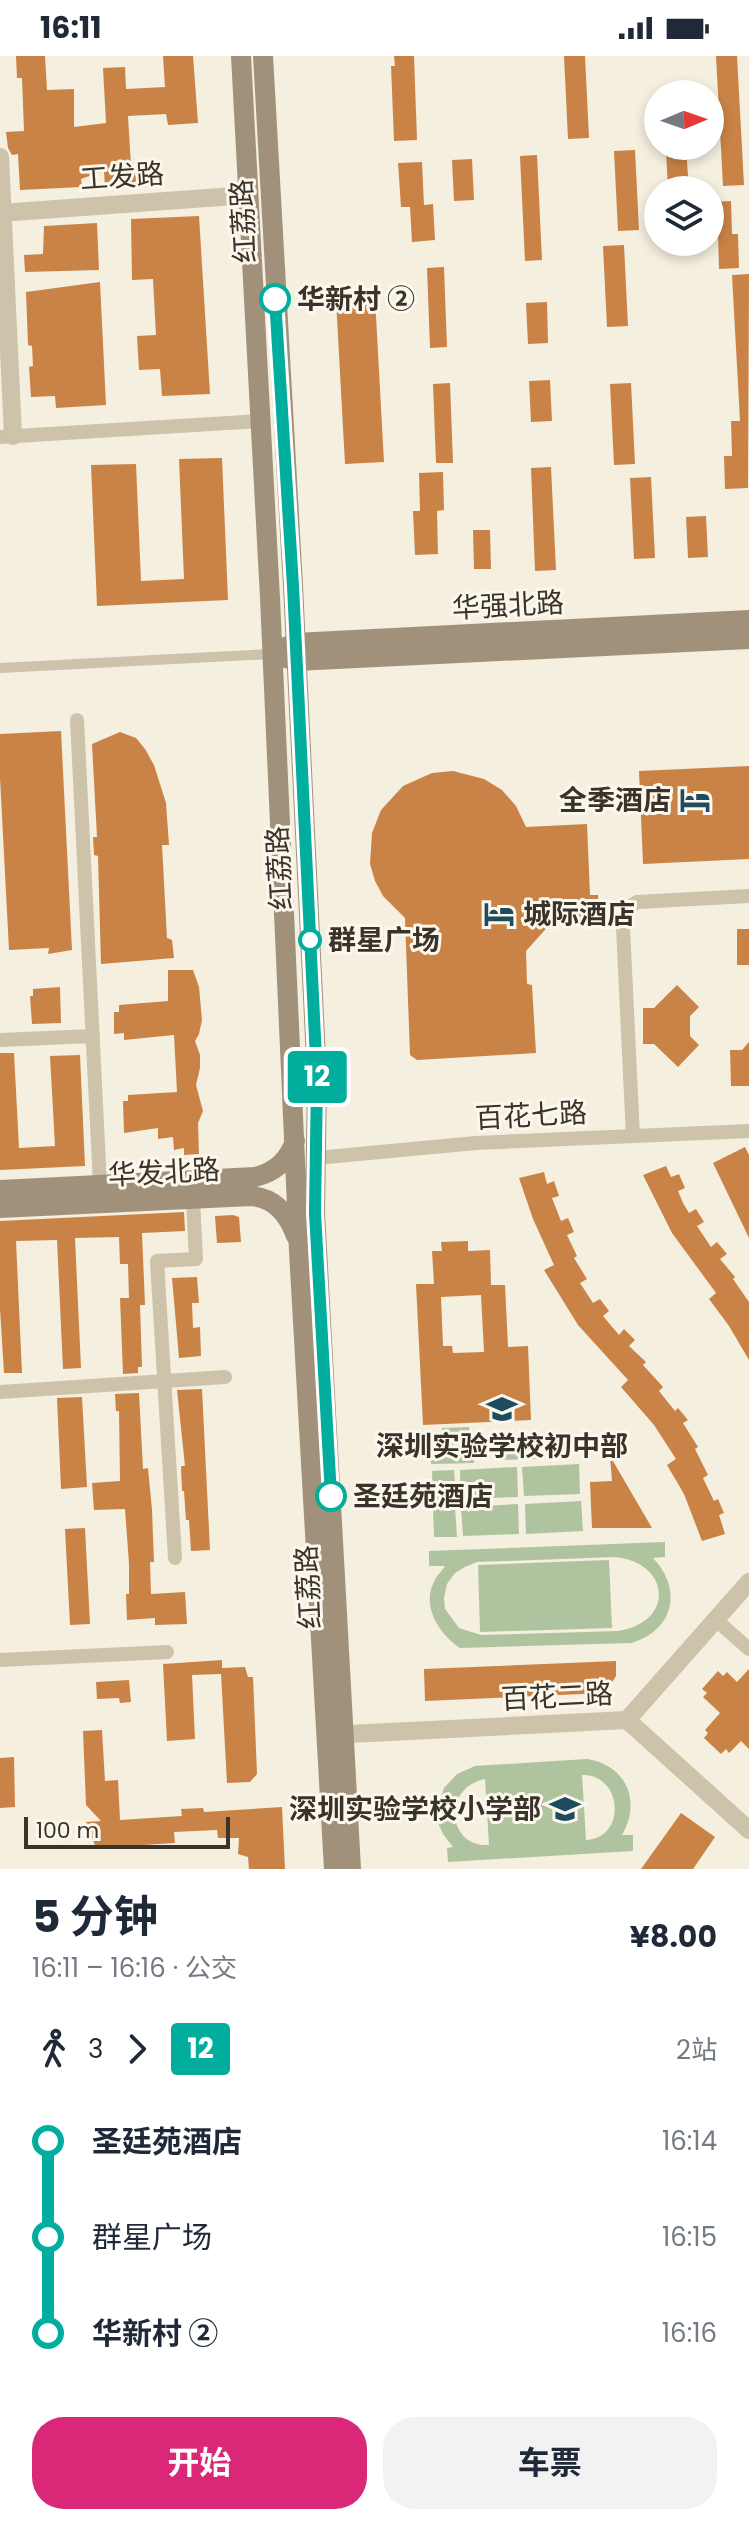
<!DOCTYPE html>
<html lang="zh">
<head>
<meta charset="utf-8">
<style>
	:root { --surface:#fff; --page:#f2f2f3; --text:#1f2937; --muted:#747a83; --accent:#db2777 }
	body { margin:0; font-family:Poppins,"Noto Sans SC",sans-serif; background:var(--page); color:var(--text); height:100vh; display:flex; flex-direction:column; font-size:30px; white-space:nowrap }
	* { box-sizing:border-box; margin:0 }
	p { font-size:26px; color:var(--muted) }
	.icon { flex:none; width:44px; height:44px; fill:none; stroke:currentColor; stroke-width:2; stroke-linecap:round; stroke-linejoin:round }
	.map { position:relative; height:1813px; overflow:hidden }
	.side { display:flex; flex-direction:column; background:var(--surface); flex:1 }
	.side>* { flex:none }
	.badge { padding:0 16px; border-radius:6px; font-size:28px; line-height:52px }
	.needle { width:52px; rotate:88deg }
	.buttons { position:absolute; left:644px; top:24px; display:grid; gap:16px }
	.buttons a { display:grid; place-items:center; width:80px; height:80px; border-radius:50%; background:var(--surface); box-shadow:0 4px 12px #0003; font-size:40px }
	.scale { position:absolute; left:24px; bottom:20px; width:206px; box-sizing:border-box; padding-left:8px; border:4px solid #3a332a; border-top:0; font-size:22px; line-height:28px; white-space:nowrap; color:#3a332a; -webkit-text-stroke:6px #fbf7ec; paint-order:stroke }
	.map>.badge { position:absolute; translate:-50% -50%; box-shadow:0 0 0 4px #fff }
	.legs { display:flex; align-items:center; gap:12px; height:88px; padding:0 32px; font-size:26px }
	.legs p { margin-inline-start:auto }
	.overview { display:flex; align-items:center; justify-content:space-between; height:136px; padding:0 32px }
	h1 { font-size:44px; font-weight:700; line-height:60px }
	.primary-button { display:flex; gap:16px; margin-top:auto; padding:16px 32px }
	.primary-button a { flex:1; height:92px; border-radius:32px; background:var(--accent); color:#fff; font-size:32px; font-weight:700; line-height:92px; text-align:center }
	.primary-button a+a { background:var(--page); color:var(--text) }
	ul { padding:0 32px; list-style:none }
	li { display:flex; align-items:center; gap:28px; height:96px; font-size:30px }
	li i { display:grid; place-items:center; width:12px; height:100%; margin:0 10px; background:currentColor }
	li i::after { content:''; width:20px; height:20px; margin:-10px; border:6px solid; border-radius:50%; background:var(--surface) }
	li p { margin-inline-start:auto }
	li:first-child i { background:linear-gradient(#0000 50%,currentColor 0) }
	li:last-child i { background:linear-gradient(currentColor 50%,#0000 0) }
	.status { display:flex; justify-content:space-between; align-items:center; height:56px; padding:0 40px; background:var(--surface); direction:ltr }
	.status svg { height:22px; fill:currentColor }
	.map>svg:first-child { display:block }
	.green { fill:#afc49e; fill-rule:evenodd }
	.building { fill:#ca8347; fill-rule:evenodd }
	.lines { fill:none; stroke-linecap:round; stroke-linejoin:round }
	.pedestrian { stroke:#cdc2aa; stroke-width:10 }
	.minor { stroke:#cdc2aa; stroke-width:14 }
	.tertiary { stroke:#cdc2aa; stroke-width:18 }
	.secondary { stroke:#a1917b; stroke-width:20 }
	.line-1-casing { stroke:#fff; stroke-width:18 }
	.line-1 { stroke:#01ad9c; stroke-width:12 }
	.stop-1-dot { fill:#fff; stroke:#01ad9c; stroke-width:4 }
	.labels { text-anchor:middle; stroke-width:6; stroke-linejoin:round; paint-order:stroke }
	.street-label { font-size:28px; fill:#3a332a; stroke:#fbf7ec }
	.stop-label { font-size:28px; font-weight:bold; fill:#3a332a; stroke:#fbf7ec; text-anchor:start }
	.poi-label { font-size:28px; font-weight:bold; fill:#3a332a; stroke:#fbf7ec; text-anchor:end }
</style>
</head>
<body>
<div class="status"><b>16:11</b><svg viewBox="0 0 49 12"><path d="M0 12V9h3v3zM5 12V6h3v6zM10 12V3h3v9zM15 12V0h3v12zM26 1h20v11H26zM47 4h2v5h-2z"/></svg></div>
<div class="map">
<svg width="749" height="1813" viewBox="0 0 749 1813">
	<rect width="100%" height="100%" fill="#f4efdf"/>
	<path class="green" d="M469,1371L470,1382L454,1383L453,1389H474V1407L431,1408L430,1379L442,1378V1372Z
		M537,1385L538,1403L501,1404L500,1386Z
		M579,1408L580,1438L524,1440L522,1411Z
		M517,1411L518,1441L461,1443L460,1414Z
		M454,1414L456,1444H433L432,1415Z
		M581,1445L583,1475L526,1478L525,1448Z
		M518,1448L519,1478L463,1480L461,1451Z
		M455,1451L457,1481H434L433,1452Z
		M665,1486V1501L653,1502C683,1533 674,1575 631,1587L460,1592C440,1579 421,1550 434,1526C436,1520 442,1515 445,1510H429V1495ZM615,1501C670,1506 676,1566 618,1575L481,1579L459,1572L445,1553L444,1542L447,1528L455,1517L465,1511L477,1506Z
		M609,1504L612,1572L480,1576L478,1509Z
		M587,1703C626,1709 642,1745 622,1779H633V1795L448,1806L447,1792L453,1791L443,1778L439,1769L438,1751L444,1732L457,1718L475,1710ZM582,1719C623,1718 627,1782 586,1784ZM485,1723L489,1789C448,1792 441,1732 485,1723Z"/>
	<path class="building" d="M16,0H45L47,34L74,33V71L106,67L103,12L125,11L126,33L165,31L163,0H193L198,67L168,69L166,58L128,60L131,110L139,126L105,131L104,115L81,123L82,131L20,134L18,98L12,99L8,92L6,76L24,75L22,22H17Z
		M394,0H414L417,84L394,85L391,10H395Z
		M564,0H585L589,82L568,83Z
		M716,0H737L744,129L723,130Z
		M686,92L689,133L668,134L666,93Z
		M635,94L639,174L618,175L614,95Z
		M537,99L542,204L525,205L520,100Z
		M472,103L474,144L454,145L452,104Z
		M422,106L424,149L433,148L435,184L412,186L410,151H401L398,107Z
		M731,145L732,178H738L739,212L719,213L718,179H710V146Z
		M199,160L210,338L162,340L160,313L139,314L137,280L156,279L153,223L132,224L131,163Z
		M97,167L99,214L25,216L24,199L43,198L44,170Z
		M624,189L628,270L607,271L603,190Z
		M444,211L447,291L430,292L427,212Z
		M749,218L748,432L725,433L724,400H732L731,365H740L732,219Z
		M100,226L106,349L56,352L55,340L31,341L29,311L33,310L32,290L28,289L26,236Z
		M375,242L384,406L345,408L336,244Z
		M547,246L548,287L528,288L526,247Z
		M550,324L552,365L531,366L529,325Z
		M450,327L453,407H436L433,328Z
		M631,327L635,408L614,409L610,328Z
		M222,402L228,544L97,550L91,409L136,408L141,525L184,523L179,403Z
		M551,411L556,514L535,515L531,412Z
		M443,416L444,454L437,455L438,498L415,499L413,455H420L419,417Z
		M651,421L655,502L634,503L630,422Z
		M706,460L708,501L688,502L686,461Z
		M473,474H490L491,513H474Z
		M61,675L72,894L48,898L49,892L9,894L0,722V678Z
		M120,676L136,682L145,693L154,709L166,747L169,789H162L167,882L172,884L174,902L101,908L98,800L94,799L93,781H97L92,688Z
		M749,710V803L643,808L639,715Z
		M453,715L484,723L502,734L516,750L526,771L587,768L590,839H598L599,863L552,866L526,895L527,928L532,929L536,997L417,1004L410,999L405,862L383,840L375,825L370,808L372,777L381,754L403,730L432,717Z
		M737,873H749V909H737Z
		M168,914H193L199,931L202,964L199,978L195,985L200,999V1012L196,1029L203,1055L198,1067L199,1098L184,1099V1092L174,1094L173,1081L158,1083V1072L124,1077L123,1045H128V1039L177,1036L174,979L124,984V977L114,978V956H119V949L168,945Z
		M677,929L699,951L690,960V980L699,989L678,1011L654,988H643V952H654Z
		M60,931L61,967L32,968L30,940H33V933Z
		M749,986V1030H731L730,994H742Z
		M0,997H14L19,1092L55,1090L50,1000L80,999L85,1110L0,1114Z
		M745,1091L749,1099V1182L713,1107Z
		M666,1110L671,1121L679,1118L685,1132L678,1135L683,1147L689,1157L696,1153L704,1166L697,1170L711,1191L717,1186L727,1198L720,1203L735,1221L733,1223L749,1246V1304L729,1270L709,1243L716,1237L672,1177L643,1119Z
		M544,1116L547,1128L554,1125L559,1140L552,1142L561,1165L568,1162L574,1176L567,1179L577,1200L574,1202L587,1223L580,1227L593,1247L600,1243L609,1255L603,1260L619,1279L624,1273L635,1284L629,1290L646,1306L643,1309L663,1331L659,1335L675,1355L678,1352L688,1364L683,1367L698,1391L695,1393L708,1419L703,1422L714,1445L718,1443L724,1457L719,1459L725,1478L702,1485L684,1438L667,1409L676,1403L654,1369L621,1331L628,1324L578,1269L544,1214L554,1209L533,1163L519,1122Z
		M184,1156L185,1175L142,1177L145,1249H140L142,1311H138V1317L123,1318L120,1242H129L128,1208H120L119,1181L75,1182L81,1312L63,1313L57,1184L16,1185L22,1317H4L0,1253V1165Z
		M233,1159L239,1161L241,1186L217,1187L215,1160Z
		M468,1185V1195L490,1194L491,1229H505L508,1291L528,1290L531,1364L423,1369L416,1228H434L432,1195H442L441,1186ZM481,1239L484,1296L453,1297L452,1290H443L441,1241Z
		M197,1221L199,1247H192L193,1272L200,1271L201,1300L179,1302L172,1222Z
		M202,1333L210,1494L191,1495L189,1464H186L184,1435H182L181,1410H185L177,1334Z
		M139,1337L143,1413L148,1412L152,1454L154,1506H150L151,1538L185,1536L187,1568L155,1569V1562L127,1564L126,1538H129V1508L125,1453L94,1454L92,1427L120,1425L119,1355H116L115,1338Z
		M82,1341L87,1431L61,1433L57,1342Z
		M610,1400L652,1472H592L590,1426L612,1425Z
		M85,1472L90,1568L70,1569L65,1473Z
		M222,1604V1612L245,1611L248,1621H253L257,1718L250,1726L227,1727L221,1618L192,1619L195,1683L167,1685L163,1608Z
		M616,1605V1620L605,1637L425,1645L424,1613Z
		M749,1613V1693L741,1685L729,1697L726,1693L721,1698L704,1682L708,1677L705,1674L720,1657L703,1641L707,1637L702,1633L718,1615L723,1620L727,1616L737,1626Z
		M129,1624L131,1646L120,1647L119,1642L97,1643L96,1626Z
		M102,1674L105,1725L118,1724L120,1764L182,1760L181,1753L203,1752L204,1756L282,1751L285,1813H249L248,1801L238,1798L239,1782H218L217,1774L174,1776L175,1787L96,1792L86,1766L101,1765L86,1749L83,1675Z
		M14,1701L15,1751L0,1752V1702Z
		M681,1757L715,1781L693,1813H641Z"/>
	<g class="lines">
		<path class="pedestrian" d="M0,612L271,598"/>
		<path class="minor" d="M0,381L260,365
			M77,664L100,1129
			M0,984L93,980
			M633,1080L623,872C625,860 626,852 637,846L749,840
			M316,1102L476,1087L749,1075
			M0,1336L225,1321
			M175,1502L157,1205L196,1203L193,1143
			M716,1564L749,1593
			M0,1604L167,1596"/>
		<path class="tertiary" d="M0,101L13,380
			M0,157L248,139
			M627,1664L749,1526
			M329,1679L627,1664L749,1774"/>
		<path class="secondary" d="M241,0L270,542L299,1195L334,1813
			M263,0L293,530L317,1023L315,1157L351,1813
			M286,591L295,587L749,564
			M286,602L296,605L749,583
			M0,1134L255,1121C275,1116 288,1105 295,1085
			M0,1152L251,1140C275,1142 288,1158 296,1180"/>
	</g>
	<g class="lines">
		<g class="line-1-casing">
			<path id="line-1" d="M275,243L293,530L317,1023L315,1157L331,1440"/>
		</g>
		<use href="#line-1" class="line-1"/>
	</g>
	<defs>
		<g id="hotel-bare" transform="scale(2.4)"><path d="M-6-4.5h1.5V1H6V5H4.5V3h-9V5H-6ZM-4 0a1.8 1.8 0 1 1 3.6 0ZM.5 0V-2.5h3Q6-2.5 6 0Z" fill="#1d4c5e" stroke="#fbf7ec" stroke-width="2.5" paint-order="stroke"/></g>
		<g id="school-bare" transform="scale(2.4)"><path d="M0-5L7-2L0 1L-7-2ZM-4 1L0 2.5L4 1V4Q0 6-4 4Z" fill="#1d4c5e" stroke="#fbf7ec" stroke-width="2.5" paint-order="stroke"/></g>
	</defs>
	<g fill-rule="evenodd">
		<use href="#hotel-bare" x="695" y="744"/>
		<use href="#hotel-bare" x="499" y="858"/>
		<use href="#school-bare" x="502" y="1353"/>
		<use href="#school-bare" x="565" y="1753"/>
	</g>
	<g class="stop-1-dot">
		<circle cx="275" cy="243" r="14"/>
		<circle cx="310" cy="884" r="10"/>
		<circle cx="331" cy="1440" r="14"/>
	</g>
	<g class="labels">
		<g class="street-label">
			<text transform="translate(122 120) rotate(-4)" y="10">工发路</text>
			<text transform="translate(243 165) rotate(-93)" y="10">红荔路</text>
			<text transform="translate(508 549) rotate(-3)" y="10">华强北路</text>
			<text transform="translate(279 812) rotate(-93)" y="10">红荔路</text>
			<text transform="translate(531 1059) rotate(-3)" y="10">百花七路</text>
			<text transform="translate(164 1116) rotate(-3)" y="10">华发北路</text>
			<text transform="translate(308 1531) rotate(-93)" y="10">红荔路</text>
			<text transform="translate(557 1640) rotate(-3)" y="10">百花二路</text>
		</g>
		<g class="stop-label">
			<text x="297" y="253">华新村 ②</text>
			<text x="328" y="894">群星广场</text>
			<text x="353" y="1450">圣廷苑酒店</text>
		</g>
		<g class="poi-label">
			<text x="671" y="754">全季酒店</text>
			<text x="523" y="868" text-anchor="start">城际酒店</text>
			<text x="502" y="1400" text-anchor="middle">深圳实验学校初中部</text>
			<text x="541" y="1763">深圳实验学校小学部</text>
		</g>
	</g>
</svg>
<div class="buttons">
<a><svg class="needle" viewBox="-14 -14 28 28"><path d="M0-13l5 13h-10z" fill="#e53935"/><path d="M0 13l5-13h-10z" fill="#747a83"/></svg></a>
<a><svg class="icon" aria-label="layers" viewBox="0 0 24 24"><path d="M12 4l9 5-9 5-9-5zM3 14l9 5 9-5"/></svg></a>
</div>
<div class="scale">100 m</div>
<b class="badge" style="left:317px;top:1021px;background:#01ad9c;color:#fff">12</b>
</div>
<section class="side">
<div class="overview"><div><h1>5 分钟</h1><p>16:11 – 16:16 · 公交</p></div><b>¥8.00</b></div>
<div class="legs"><svg class="icon" aria-label="walk" viewBox="0 0 24 24"><circle cx="13" cy="4" r="2"/><path d="M13 8l-2 6 4 7M11 14l-3 7M7 12l3-4h3l4 4"/></svg>3<svg class="icon" aria-label="forward" viewBox="0 0 24 24"><path d="M9 5l7 7-7 7"/></svg><b class="badge" style="background:#01ad9c;color:#fff">12</b><p>2站</p></div>
<ul>
<li><i style="color:#01ad9c"></i><b>圣廷苑酒店</b><p>16:14</p></li>
<li><i style="color:#01ad9c"></i><span>群星广场</span><p>16:15</p></li>
<li><i style="color:#01ad9c"></i><b>华新村 ②</b><p>16:16</p></li>
</ul>
<div class="primary-button"><a>开始</a><a>车票</a></div>
</section>
</body>
</html>
